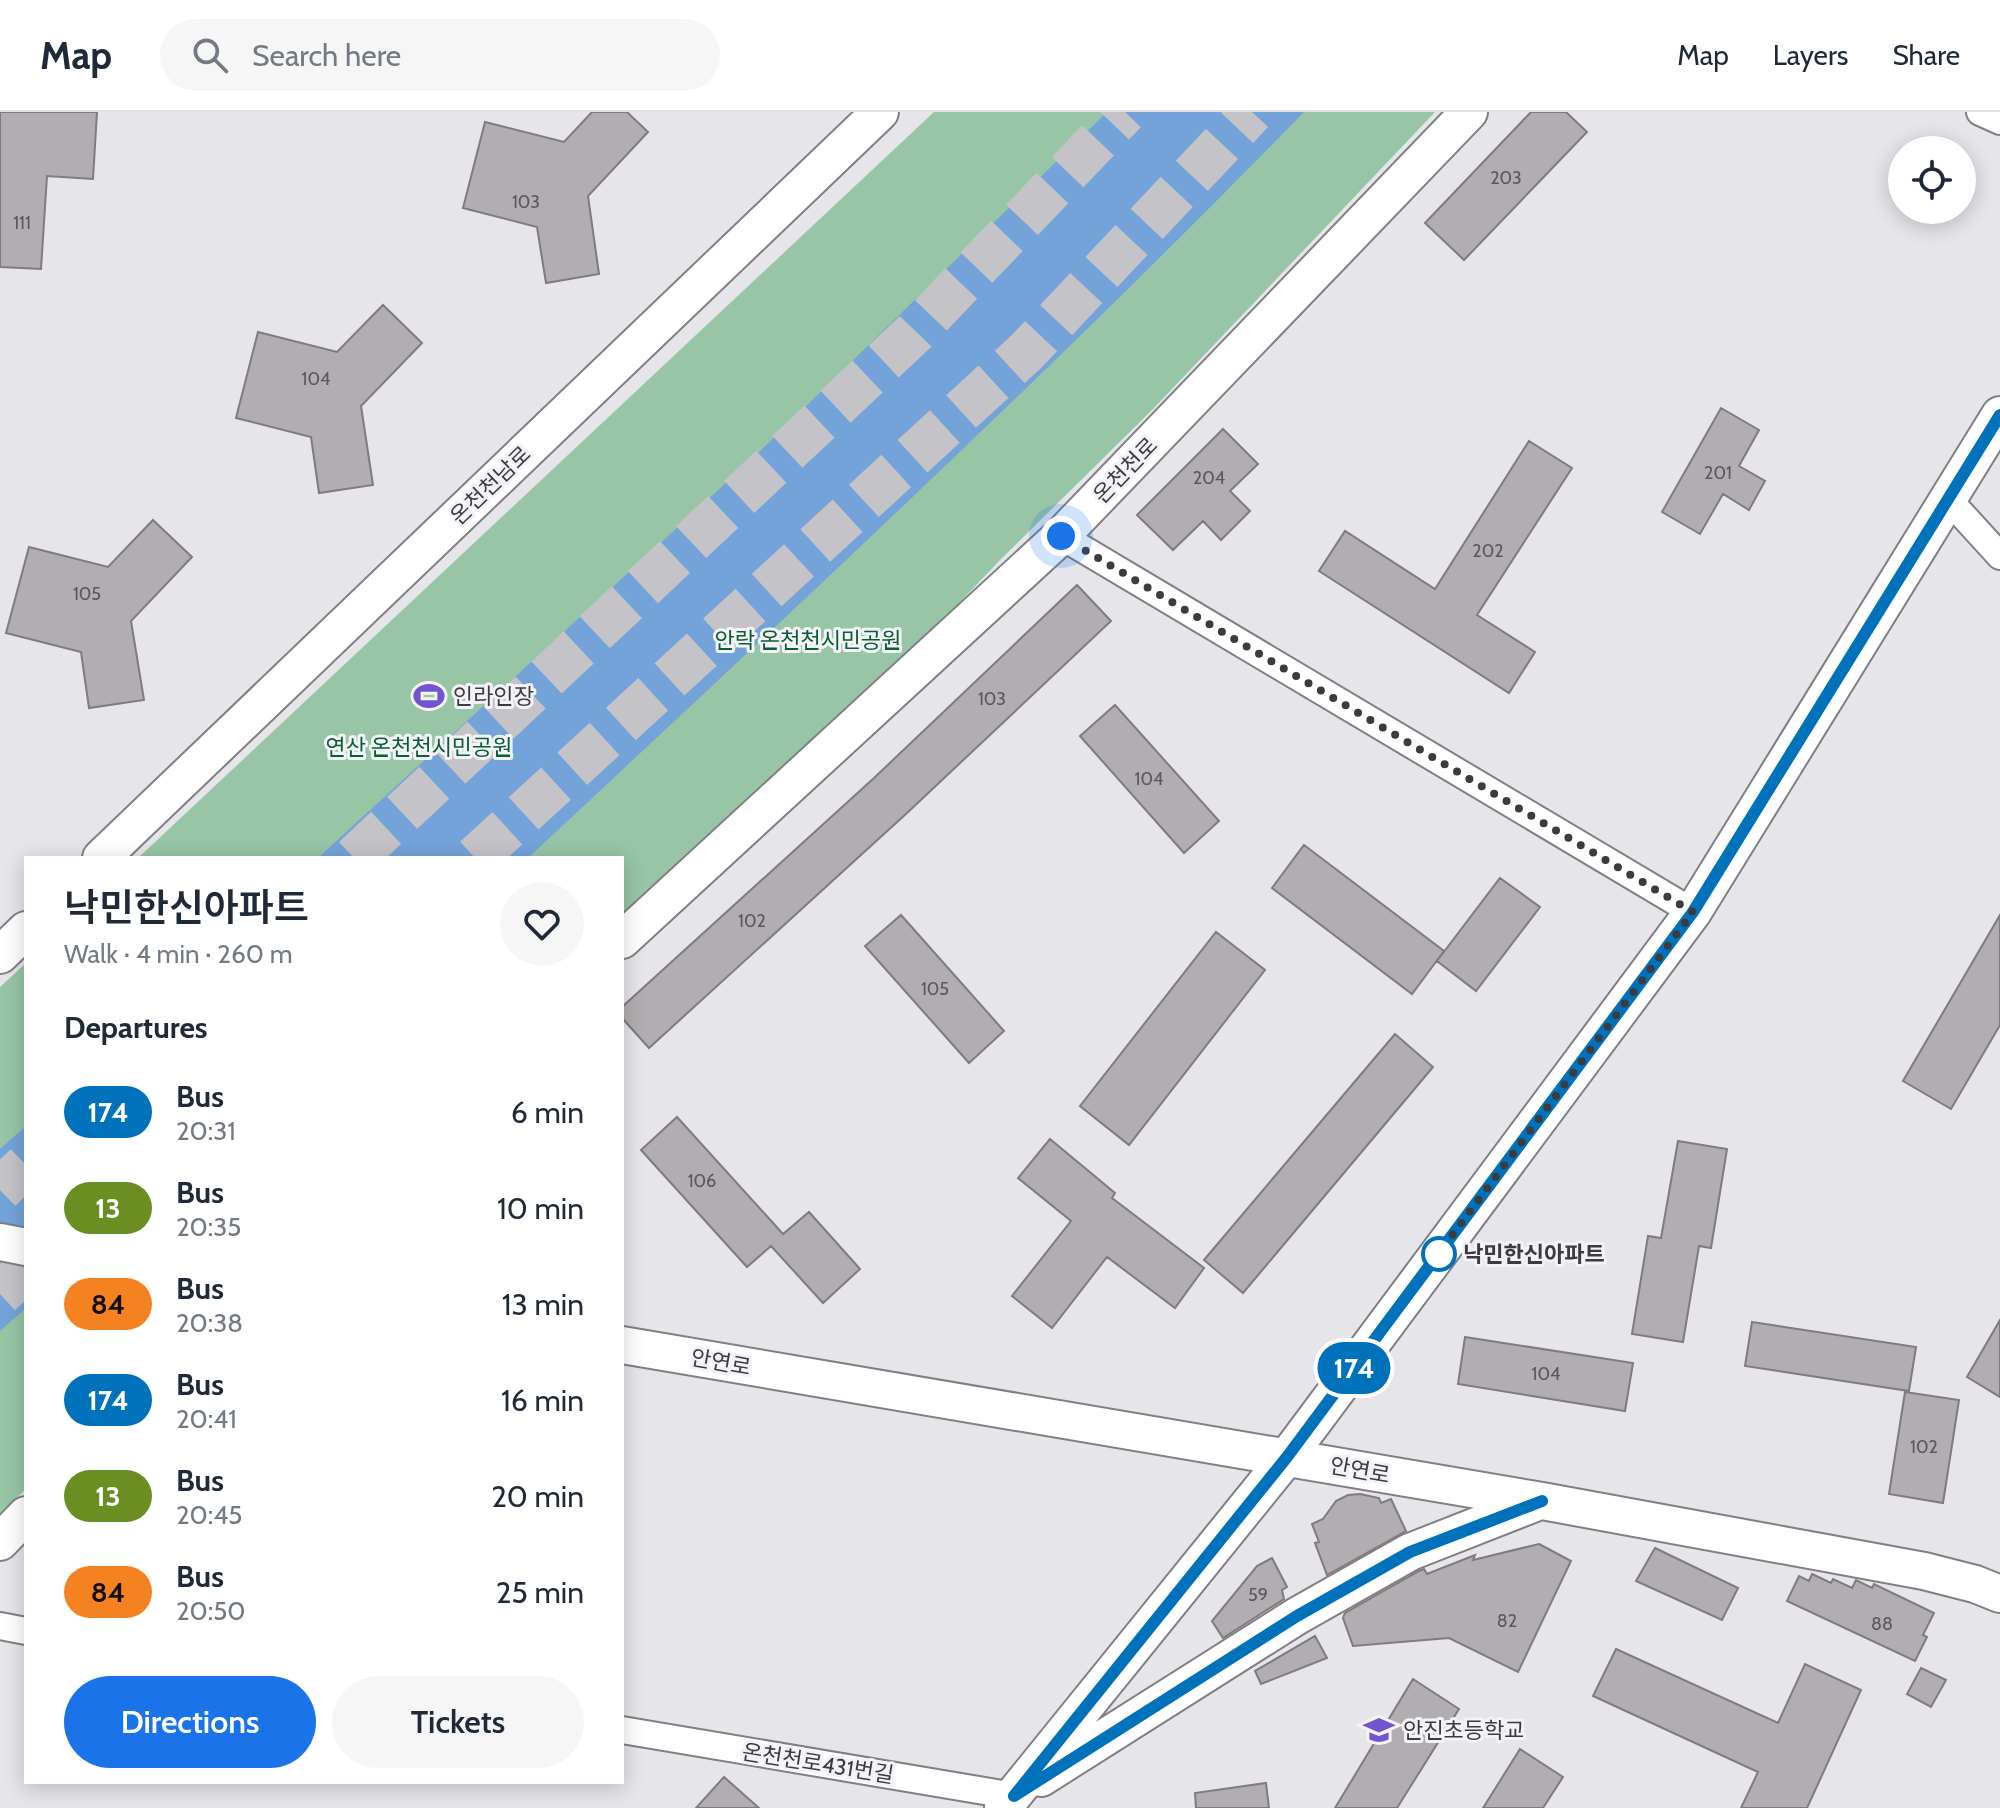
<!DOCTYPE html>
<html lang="en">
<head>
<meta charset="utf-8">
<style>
	:root { --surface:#fff; --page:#f6f6f7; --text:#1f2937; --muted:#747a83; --line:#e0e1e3; --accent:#1a73e8 }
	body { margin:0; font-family:Cabin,"Noto Sans KR",sans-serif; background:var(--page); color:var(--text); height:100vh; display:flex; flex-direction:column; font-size:30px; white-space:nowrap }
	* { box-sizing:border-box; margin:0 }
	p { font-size:26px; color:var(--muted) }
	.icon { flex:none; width:44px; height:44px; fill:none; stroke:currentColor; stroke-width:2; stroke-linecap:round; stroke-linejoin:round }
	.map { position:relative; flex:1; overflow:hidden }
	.sheet { position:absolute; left:24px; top:744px; width:600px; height:928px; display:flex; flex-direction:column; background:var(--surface); border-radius:0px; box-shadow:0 4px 20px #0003 }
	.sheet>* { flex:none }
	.badge { padding:0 16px; border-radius:26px; font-size:28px; line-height:52px }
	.buttons { position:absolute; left:1888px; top:24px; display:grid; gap:16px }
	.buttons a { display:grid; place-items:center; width:88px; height:88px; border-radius:50%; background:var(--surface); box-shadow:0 4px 20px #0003; font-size:40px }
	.you { position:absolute; width:40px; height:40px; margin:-20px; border:6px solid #fff; border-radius:50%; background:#1a73e8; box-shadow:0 0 0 12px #1a73e833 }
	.map>.badge { position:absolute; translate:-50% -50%; box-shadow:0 0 0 4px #fff }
	h2 { padding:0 40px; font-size:30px; line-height:72px }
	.round { display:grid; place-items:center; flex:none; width:84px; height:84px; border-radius:42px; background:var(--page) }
	.summary { display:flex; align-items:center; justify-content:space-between; height:136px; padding:0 40px }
	h1 { font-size:38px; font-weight:600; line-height:60px }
	.primary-button { display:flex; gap:16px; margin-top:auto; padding:16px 40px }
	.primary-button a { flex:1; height:92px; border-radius:48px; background:var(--accent); color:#fff; font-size:32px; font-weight:600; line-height:92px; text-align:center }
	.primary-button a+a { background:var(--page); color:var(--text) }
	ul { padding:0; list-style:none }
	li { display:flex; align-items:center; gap:24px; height:96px; padding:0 40px }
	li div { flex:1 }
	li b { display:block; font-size:30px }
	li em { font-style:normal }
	li .badge { min-width:88px; font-weight:700; text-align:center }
	header { display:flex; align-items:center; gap:48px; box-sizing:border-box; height:112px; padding:0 40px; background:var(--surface); border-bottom:2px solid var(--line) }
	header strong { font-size:38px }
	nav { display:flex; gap:44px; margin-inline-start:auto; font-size:28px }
	.search { width:560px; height:72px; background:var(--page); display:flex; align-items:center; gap:20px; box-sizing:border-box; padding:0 28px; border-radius:44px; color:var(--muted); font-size:30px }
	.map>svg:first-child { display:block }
	.green { fill:#97c5a6 }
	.water { fill:#74a3da }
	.building { fill:#b1adb0; stroke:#7f7b7e; stroke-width:2 }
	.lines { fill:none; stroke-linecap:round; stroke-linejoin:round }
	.highway-tunnel { stroke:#c3c3c8; stroke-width:44; stroke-dasharray:44 22; stroke-linecap:butt }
	.street-casing { stroke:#808084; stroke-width:30 }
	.secondary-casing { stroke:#808084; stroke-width:40 }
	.street { stroke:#fff; stroke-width:26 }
	.secondary { stroke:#fff; stroke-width:36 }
	.line-casing { stroke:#fff; stroke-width:18 }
	.line { stroke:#0072bc; stroke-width:12 }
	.walk { stroke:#3c3c3e; stroke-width:8; stroke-dasharray:0 14.4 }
	.stop-dot { fill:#fff; stroke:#0072bc; stroke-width:4 }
	.labels { text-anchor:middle; stroke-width:6; stroke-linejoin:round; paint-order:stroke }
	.number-label { font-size:18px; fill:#59585a }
	.street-label { font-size:22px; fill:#3c3c3e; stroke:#f2f2f7 }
	.park-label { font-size:22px; fill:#095e36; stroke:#f2f2f7 }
	.poi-label { font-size:22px; fill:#3c3c3e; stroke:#f2f2f7; text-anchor:start }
	.stop-label { font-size:22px; font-weight:bold; fill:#3c3c3e; stroke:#f2f2f7; text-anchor:start }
</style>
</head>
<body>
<header>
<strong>Map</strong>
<div class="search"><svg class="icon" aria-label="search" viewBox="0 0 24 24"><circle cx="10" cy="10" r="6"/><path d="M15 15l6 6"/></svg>Search here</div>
<nav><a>Map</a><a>Layers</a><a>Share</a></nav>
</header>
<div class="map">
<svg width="2000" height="1696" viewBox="0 0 2000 1696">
	<rect width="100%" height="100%" fill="#e5e5ea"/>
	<path class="green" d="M934,0H1435L1152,298L1000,448L919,533L622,811V746H138Z
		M26,851V1081L0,1076V875Z
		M0,1168L26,1173V1377L0,1401Z"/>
	<path class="water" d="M1107,0H1304C1054,257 790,501 528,746H318L753,346Z
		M26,1014V1196L0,1219V1037Z"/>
	<path class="building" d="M0,0H97L93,67L47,64L41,157L0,155Z
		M592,0H627L648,20L588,84L599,162L546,171L537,115L463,96L485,10L564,30Z
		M1531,0H1566L1587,20L1464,148L1425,111Z
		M383,193L422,231L361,294L373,373L319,381L311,325L236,306L258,220L337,240Z
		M1721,296L1759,318L1739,354L1765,369L1749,398L1723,382L1700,422L1662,400Z
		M1223,317L1258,352L1230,379L1250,399L1221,428L1203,409L1173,438L1137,403Z
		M1529,329L1572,356L1477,503L1535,540L1509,581L1319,459L1345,419L1435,477Z
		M153,408L192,445L131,509L144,588L89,596L81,540L6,521L29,435L108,455Z
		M1077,473L1111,509L907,701L649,936L622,906V895L874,666Z
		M1115,593L1219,709L1184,741L1080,624Z
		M1304,733L1444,839L1412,882L1272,776Z
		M1500,766L1540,795L1476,879L1437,849Z
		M901,803L1004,919L969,951L865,834Z
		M2000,803V913L1951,997L1903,969Z
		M1216,820L1265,858L1129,1033L1080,994Z
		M1395,922L1433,955L1243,1181L1204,1148Z
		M677,1005L783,1122L809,1100L860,1157L823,1191L771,1134L747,1155L641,1038Z
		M1050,1027L1115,1081L1112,1086L1204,1156L1175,1196L1107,1145L1052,1216L1012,1184L1071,1109L1018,1066Z
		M1678,1029L1727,1037L1711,1136L1699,1134L1683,1230L1632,1222L1648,1124L1661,1126Z
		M2000,1208V1285L1967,1265Z
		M1752,1210L1916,1235L1909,1279L1745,1254Z
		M1465,1225L1633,1251L1625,1299L1458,1272Z
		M1905,1280L1959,1288L1943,1391L1889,1382Z
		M1360,1382L1379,1386L1381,1391L1391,1387L1406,1419L1327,1463L1315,1431L1319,1430L1312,1412L1323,1407L1336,1389L1348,1383Z
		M1539,1432L1571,1449L1518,1560L1449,1526L1353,1534L1343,1506L1345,1501L1419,1459L1424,1457L1427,1462L1475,1443L1473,1448Z
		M1655,1436L1738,1476L1722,1508L1636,1469Z
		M1272,1446L1287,1475L1282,1478L1284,1487L1223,1526L1212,1509L1257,1454Z
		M1812,1462L1831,1471L1833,1467L1852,1476L1856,1468L1872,1476L1874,1472L1934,1501L1923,1523L1927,1525L1915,1549L1787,1489L1799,1464L1809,1469Z
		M1315,1524L1327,1546L1261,1572L1255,1559Z
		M1616,1537L1778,1611L1805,1552L1861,1578L1807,1696H1741L1758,1660L1593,1584Z
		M1921,1556L1946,1568L1931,1595L1907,1582Z
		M1413,1567L1459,1597L1397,1696H1335Z
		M1520,1637L1563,1665L1543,1696H1483Z
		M724,1665L759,1696H696Z
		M1266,1671L1269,1696H1196L1195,1681Z"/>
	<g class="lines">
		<path class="highway-tunnel" d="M354,746L914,221L1125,0
			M475,746L1027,239L1252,0
			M0,1078L26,1053
			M0,1182L26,1158"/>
		<g class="street-casing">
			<path id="street" d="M1980,0L2000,9
				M1948,387L2000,444
				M1061,424L1693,800
				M0,1514L26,1519
				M622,1618L1014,1684"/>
		</g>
		<g class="secondary-casing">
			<path id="secondary" d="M101,746L880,0
				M622,828L1061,424L1469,0
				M0,843L26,818
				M0,1130L26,1135
				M622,1233L1542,1389L1924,1459L1975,1472L2000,1482
				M0,1430L26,1403
				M1041,1666L1297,1504L1410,1440L1540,1389
				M1003,1696L1287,1345L1693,800L2000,303"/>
		</g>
		<use href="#street" class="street"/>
		<use href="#secondary" class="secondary"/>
	</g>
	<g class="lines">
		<g class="line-casing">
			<path id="line" d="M1542,1389L1410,1440L1297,1504L1014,1684L1287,1345L1693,800L2000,303"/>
		</g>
		<use href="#line" class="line"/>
		<path class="walk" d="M1061,424L1693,800L1433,1149L1439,1142"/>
	</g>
	<defs>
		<g id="stadium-bare" transform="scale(2.4)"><path d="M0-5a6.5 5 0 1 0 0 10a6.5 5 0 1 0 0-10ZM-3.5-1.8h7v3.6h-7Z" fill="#7255ce" stroke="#f2f2f7" stroke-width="2.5" paint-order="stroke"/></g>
		<g id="school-bare" transform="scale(2.4)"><path d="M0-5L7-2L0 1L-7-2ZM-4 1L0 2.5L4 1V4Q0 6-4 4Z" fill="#7255ce" stroke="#f2f2f7" stroke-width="2.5" paint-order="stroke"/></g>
	</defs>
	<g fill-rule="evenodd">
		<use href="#stadium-bare" x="429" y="584"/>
		<use href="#school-bare" x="1379" y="1618"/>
	</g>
	<circle class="stop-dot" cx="1439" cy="1142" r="16"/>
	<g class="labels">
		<g class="number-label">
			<text x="1506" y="72">203</text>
			<text x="526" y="96">103</text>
			<text x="22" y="117">111</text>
			<text x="316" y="273">104</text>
			<text x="1718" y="367">201</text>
			<text x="1209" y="372">204</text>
			<text x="1488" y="445">202</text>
			<text x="87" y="488">105</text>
			<text x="992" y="593">103</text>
			<text x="1149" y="673">104</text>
			<text x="752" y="815">102</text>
			<text x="935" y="883">105</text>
			<text x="702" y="1075">106</text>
			<text x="1546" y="1268">104</text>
			<text x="1924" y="1341">102</text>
			<text x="1258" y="1489">59</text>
			<text x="1507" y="1515">82</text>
			<text x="1882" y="1518">88</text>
		</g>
		<g class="street-label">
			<text transform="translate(1125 358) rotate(-46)" y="8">온천천로</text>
			<text transform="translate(490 373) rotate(-44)" y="8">온천천남로</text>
			<text transform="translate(721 1250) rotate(10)" y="8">안연로</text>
			<text transform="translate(1360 1358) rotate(10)" y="8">안연로</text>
			<text transform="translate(818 1651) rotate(9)" y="8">온천천로431번길</text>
		</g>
		<g class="park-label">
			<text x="808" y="536">안락 온천천시민공원</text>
			<text x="419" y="643">연산 온천천시민공원</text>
		</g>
		<g class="poi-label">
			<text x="453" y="592">인라인장</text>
			<text x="1403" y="1626">안진초등학교</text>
		</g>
		<g class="stop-label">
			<text x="1463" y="1150">낙민한신아파트</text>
		</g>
	</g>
</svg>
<div class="buttons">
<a><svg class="icon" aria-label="locate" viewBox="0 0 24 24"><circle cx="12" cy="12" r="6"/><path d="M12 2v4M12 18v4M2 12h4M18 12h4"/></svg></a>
</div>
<div class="you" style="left:1061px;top:424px"></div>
<b class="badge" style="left:1354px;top:1256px;background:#0072bc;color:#fff">174</b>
<section class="sheet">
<div class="summary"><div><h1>낙민한신아파트</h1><p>Walk · 4 min · 260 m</p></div><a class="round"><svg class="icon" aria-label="heart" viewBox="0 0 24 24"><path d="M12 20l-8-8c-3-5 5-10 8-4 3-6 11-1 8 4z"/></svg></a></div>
<h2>Departures</h2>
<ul>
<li><span class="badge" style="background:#0072bc;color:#fff">174</span><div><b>Bus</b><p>20:31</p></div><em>6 min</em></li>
<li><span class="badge" style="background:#6b8e23;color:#fff">13</span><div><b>Bus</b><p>20:35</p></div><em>10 min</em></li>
<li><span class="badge" style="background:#f58220;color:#111">84</span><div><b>Bus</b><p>20:38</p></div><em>13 min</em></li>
<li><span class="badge" style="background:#0072bc;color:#fff">174</span><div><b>Bus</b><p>20:41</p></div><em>16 min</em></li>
<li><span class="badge" style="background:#6b8e23;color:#fff">13</span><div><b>Bus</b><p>20:45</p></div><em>20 min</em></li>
<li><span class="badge" style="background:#f58220;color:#111">84</span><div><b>Bus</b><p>20:50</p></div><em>25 min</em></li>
</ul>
<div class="primary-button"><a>Directions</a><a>Tickets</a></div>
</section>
</div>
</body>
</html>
